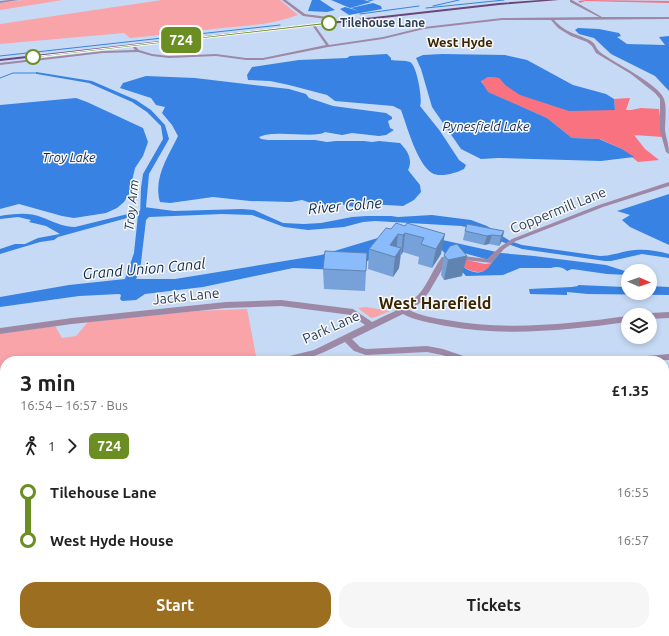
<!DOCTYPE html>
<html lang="en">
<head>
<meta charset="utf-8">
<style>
	:root { --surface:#fff; --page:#f6f6f6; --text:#222; --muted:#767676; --accent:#9c6e1f }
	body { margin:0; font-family:Ubuntu,sans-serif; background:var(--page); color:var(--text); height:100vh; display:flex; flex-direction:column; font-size:15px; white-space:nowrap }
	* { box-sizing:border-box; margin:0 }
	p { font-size:13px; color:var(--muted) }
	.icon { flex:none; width:22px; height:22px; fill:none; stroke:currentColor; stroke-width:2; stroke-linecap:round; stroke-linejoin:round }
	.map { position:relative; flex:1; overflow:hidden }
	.sheet { position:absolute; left:0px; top:356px; width:669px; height:280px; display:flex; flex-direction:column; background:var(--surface); border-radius:16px 16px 0 0; box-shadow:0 2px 6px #0003 }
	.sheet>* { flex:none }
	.badge { padding:0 8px; border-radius:6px; font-size:14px; line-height:26px }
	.needle { width:26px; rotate:92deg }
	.tools { position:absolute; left:621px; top:264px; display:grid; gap:8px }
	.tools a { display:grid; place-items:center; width:36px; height:36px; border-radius:50%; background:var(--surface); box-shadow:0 2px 6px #0003; font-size:20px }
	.map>.badge { position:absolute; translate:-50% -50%; box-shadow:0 0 0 2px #fff }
	.legs { display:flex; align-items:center; gap:6px; height:44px; padding:0 20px; font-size:13px }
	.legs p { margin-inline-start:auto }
	.overview { display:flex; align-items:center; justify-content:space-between; height:68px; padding:0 20px }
	h1 { font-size:22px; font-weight:600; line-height:30px }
	.primary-button { display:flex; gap:8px; margin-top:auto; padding:8px 20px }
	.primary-button a { flex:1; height:46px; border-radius:16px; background:var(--accent); color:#fff; font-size:16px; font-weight:600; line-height:46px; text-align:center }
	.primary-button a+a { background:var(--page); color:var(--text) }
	ul { padding:0 20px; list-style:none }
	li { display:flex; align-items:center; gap:14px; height:48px; font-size:15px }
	li i { display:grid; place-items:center; width:6px; height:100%; margin:0 5px; background:currentColor }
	li i::after { content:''; width:10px; height:10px; margin:-5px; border:3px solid; border-radius:50%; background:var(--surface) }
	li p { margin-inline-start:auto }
	li:first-child i { background:linear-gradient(#0000 50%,currentColor 0) }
	li:last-child i { background:linear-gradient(currentColor 50%,#0000 0) }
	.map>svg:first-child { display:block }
	.green { fill:#f8a4a8 }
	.forest { fill:#f8727f }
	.water { fill:#3782e2; fill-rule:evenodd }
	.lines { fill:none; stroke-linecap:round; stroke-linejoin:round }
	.stream { stroke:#3782e2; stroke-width:1 }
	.canal { fill:#3782e2; fill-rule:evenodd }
	.minor { fill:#9d89a6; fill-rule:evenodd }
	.major { fill:#6b4679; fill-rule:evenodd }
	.wall { fill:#77a1d9 }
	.shaded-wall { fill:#6183b0 }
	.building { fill:#8abbfc; stroke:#6183b0 }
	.line-1 { fill:#6b8e23; stroke:#fff }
	.stop-1-dot { fill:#fff; stroke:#6b8e23; stroke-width:2 }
	.labels { text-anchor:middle; stroke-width:3; stroke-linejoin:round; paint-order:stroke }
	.far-stop-label { font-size:12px; font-weight:bold; fill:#293d58; stroke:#f9f9f9; text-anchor:start }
	.far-quarter-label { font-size:13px; font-weight:bold; fill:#3b2500; stroke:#f9f9f9 }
	.far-water-label { font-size:13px; font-style:italic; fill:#0d2b51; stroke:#f9f9f9 }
	.street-label { font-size:14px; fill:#293d58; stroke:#f9f9f9 }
	.water-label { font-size:15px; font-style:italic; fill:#0d2b51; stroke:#f9f9f9 }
	.quarter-label { font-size:16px; font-weight:bold; fill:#3b2500; stroke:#f9f9f9 }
</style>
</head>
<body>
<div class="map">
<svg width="669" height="636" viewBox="0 0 669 636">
	<rect width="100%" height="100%" fill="#c6daf5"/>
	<path class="green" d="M23,0H63L0,10V3Z
		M162,0H280L298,15C274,24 248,26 222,28C191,32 161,35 130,38L124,33L0,44V24Z
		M366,307L390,311L376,317L371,318L358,308Z
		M247,309L257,361H5V482L0,483V334L55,326L62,338L76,336L88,322L197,311Z
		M664,539H669V636H532V631H664Z
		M254,631H452L453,636H252Z"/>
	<path class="forest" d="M586,0L669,1V3L585,1L580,3L578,1Z
		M488,77L499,78L505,85L615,110L614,99L630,98L626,110H631L641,108L659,109L663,137L634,135L645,149L659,160L638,162L622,149L600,139L572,138L547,118L487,92L481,80Z
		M462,259L485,264L492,263C484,277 471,272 460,265Z
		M664,414H669V539H664Z
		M452,631H532V636H453Z"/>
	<path class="water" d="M312,0H320L335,10L327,12L308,11Z
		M331,0H364L371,2L350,8Z
		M373,3L381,6L382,9L349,15L340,9L345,7L359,11L351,8Z
		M578,28L599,29L619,33L621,36L617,37L627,44L665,45L659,37L669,36V91L655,76L611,54L594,38L579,34L575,30Z
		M387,54L391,58V60C396,61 405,60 410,62C417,65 423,101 420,106L440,131L459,160L466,165L464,169C456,173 440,178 432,173C417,164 407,126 401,110L393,106L335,101L327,95L289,85L270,81L248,80L247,75L252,67L299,60L347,58L350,56Z
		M442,54L505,55L527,60L573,85L606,94L614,99L615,110L569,111L520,95L505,85L499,78L488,77L481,81L488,92L547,118L572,138L599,139L622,149L634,157L601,161L498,158L481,159L461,149L432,107L421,69L416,58L423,55Z
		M146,76L195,78L289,89L306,94L309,98L333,106L386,113L392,117V119L388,121L390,128L394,130L386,135L379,136L352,133L342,135L325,132C315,139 275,129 259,137L261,139L268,140H315L327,142L336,141H364L372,142L379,141L400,143C408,151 413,160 408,170L420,185L421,192L414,200L403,206L370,204L354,207L339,204L329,209L302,200L291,202L250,201L213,197L170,203L160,202C153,178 168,157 178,136L172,125L162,113L165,107L156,105L151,98L120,88L123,83Z
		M76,98L87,102L143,128L148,142L143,156L135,168L129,194L124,202L117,208L106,213L74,218L62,216L19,204L0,209V105Z
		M669,194V245L630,227L622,220L630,215L617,211Z
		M144,207L174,211L242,209L254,210L283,223L304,224L321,223L352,217L366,216H391L398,217L432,215L471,220L487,226L510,241L522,245L600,256C612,256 623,251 635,250C646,249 658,251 669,254V258L642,254L611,261H605L522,249L500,241L487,238L471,228L461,226L375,221L363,222L344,227L308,230L284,227L252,215L222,214L149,217L146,220L140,271L136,279H175L212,273L321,255L391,234L411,233L501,253L534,256L606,265L628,272V275L607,274L572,269L567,271C563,267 556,266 551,268H520L503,275L466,276L439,247L374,256L360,267L340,270L293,268L203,287L145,294L136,300L122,301L120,299L121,295L119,294L79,296L0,307V297L69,285L125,279L134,253L138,215L58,237L54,240L40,242L0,254V249L15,244H25L38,238L60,234L46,226L29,222L31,220L18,217L0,219V216C13,214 29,212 41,217C52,221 63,227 75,227L140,211ZM460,252L493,261C484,277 473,274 460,265Z
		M578,285L625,287V285H628V293H650V286L669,287V295L588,294L567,292V295L530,294L529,289L572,287L578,286Z"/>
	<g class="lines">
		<path class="stream" d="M368,1L373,0
			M433,6L459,0
			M426,8L504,0
			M360,14L419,6
			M0,56L280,25
			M0,78L13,73H37"/>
		<path class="canal" d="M36,72L92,81L136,100L151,110L165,125L169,139L149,174L145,218L143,219L140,217L141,188L143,174L163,139L161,126L147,112L132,102L89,83L37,74H36Z"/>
		<path class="minor" d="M9,0H19L0,3V1Z
			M282,0H286L305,14L328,17L334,23L331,24L326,19L303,16Z
			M570,0H572L602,17H669V19L554,20C567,34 576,33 591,41C596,44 596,49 600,52C614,63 659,84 664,99C667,107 665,121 665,130C666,138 669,144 669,154L666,152L660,131V99L655,93L631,74L596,53L592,46L587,42L571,36L558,28L551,20H502L424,29L383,39L328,47L263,60H246L216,56L169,58L152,56L138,52L103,53L0,65V63L103,51L135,50L131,45L133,44L139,50L152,54L169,56L216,54L246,58H263L326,45L312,25L314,24L329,45L383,37L424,27L502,18L599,17L570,2Z
			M669,182V186L603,207L516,241L504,249L492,263L456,259L447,261L429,292L420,303L409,310C421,316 434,318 447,320C508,331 567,324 628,316V322C567,330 507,337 446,326C432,323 416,321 403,314L352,339L360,347L366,349L427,346L443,349L472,359L473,361H459L442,355L427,352L366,355L354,351L345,342C319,355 307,361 277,361L278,359L281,358L314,350L365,325L351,315L281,306L226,308L72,324L0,334V328L72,318L226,302L281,300L353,309L372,322C386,315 402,309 414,299C427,288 432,270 442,257L456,255L487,259L500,247L512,239L599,205Z
			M669,312V318L650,319V315H647L650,313Z
			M669,354V360L621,361L622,359L625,358Z
			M5,529V544L0,547V532Z"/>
		<path class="major" d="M540,0H559L499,5L0,61V59L499,3Z"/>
	</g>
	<path class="wall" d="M407,223L441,254L432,268L418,264L419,257L403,252L401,255L399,268L393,277L368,269L369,249L391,229L405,226Z
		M465,231H504L502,241L499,246L489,244L484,245L463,240Z
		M444,255L462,276L444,280L441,275Z
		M323,269L366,271L365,291L324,289Z"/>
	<path class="shaded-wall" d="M504,231L502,241L499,246L501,236Z
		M405,233L403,252L401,255L403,235Z
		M398,234L396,253L390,245Z
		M445,234L441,254L432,268L436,249Z
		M492,235L489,244L484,245L487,236Z
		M401,248L399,268L393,277L395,257Z
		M467,256L462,276L444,280L448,260Z"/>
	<path class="building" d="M396,223L405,226L407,223L445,234L436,249L421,244L424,238L405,233L403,235L398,234L390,245L401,248L395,257L369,249L386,228L391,229Z
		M467,224L504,231L501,236L492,235L487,236L465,231Z
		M457,244L467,256L448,260L444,255L450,246Z
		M325,251L367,253L366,271L323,269Z"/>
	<path class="line-1" d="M329,22L330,24L33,58L31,57Z"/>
	<g class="stop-1-dot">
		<circle cx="329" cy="23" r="7"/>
		<circle cx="33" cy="57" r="7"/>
	</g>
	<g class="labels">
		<g class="far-stop-label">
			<text x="340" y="27">Tilehouse Lane</text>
		</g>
		<g class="far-quarter-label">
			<text x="460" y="47">West Hyde</text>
		</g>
		<g class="far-water-label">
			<text x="486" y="131">Pynesfield Lake</text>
			<text x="69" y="162">Troy Lake</text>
			<text transform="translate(131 205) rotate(-84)" y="5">Troy Arm</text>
		</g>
		<g class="street-label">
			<text transform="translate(558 210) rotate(-22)" y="5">Coppermill Lane</text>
			<text transform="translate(186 296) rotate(-6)" y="5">Jacks Lane</text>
			<text transform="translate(331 327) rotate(-24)" y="5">Park Lane</text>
		</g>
		<g class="water-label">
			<text transform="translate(345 206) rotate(-5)" y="5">River Colne</text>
			<text transform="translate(144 269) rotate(-5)" y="5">Grand Union Canal</text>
		</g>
		<g class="quarter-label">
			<text x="435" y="309">West Harefield</text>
		</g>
	</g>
</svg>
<div class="tools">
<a><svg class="needle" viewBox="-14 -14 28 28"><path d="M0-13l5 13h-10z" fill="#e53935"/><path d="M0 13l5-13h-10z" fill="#767676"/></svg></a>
<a><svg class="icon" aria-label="layers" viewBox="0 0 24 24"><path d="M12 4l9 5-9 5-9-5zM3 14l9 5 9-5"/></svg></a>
</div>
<b class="badge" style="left:181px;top:40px;background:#6b8e23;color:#fff">724</b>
<section class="sheet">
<div class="overview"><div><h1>3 min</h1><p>16:54 – 16:57 · Bus</p></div><b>£1.35</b></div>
<div class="legs"><svg class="icon" aria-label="walk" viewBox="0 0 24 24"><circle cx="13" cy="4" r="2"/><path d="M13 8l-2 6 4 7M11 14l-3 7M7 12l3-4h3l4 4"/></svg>1<svg class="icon" aria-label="forward" viewBox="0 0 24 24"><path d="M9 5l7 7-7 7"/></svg><b class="badge" style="background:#6b8e23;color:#fff">724</b></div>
<ul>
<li><i style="color:#6b8e23"></i><b>Tilehouse Lane</b><p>16:55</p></li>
<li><i style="color:#6b8e23"></i><b>West Hyde House</b><p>16:57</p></li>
</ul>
<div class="primary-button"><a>Start</a><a>Tickets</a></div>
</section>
</div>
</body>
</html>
